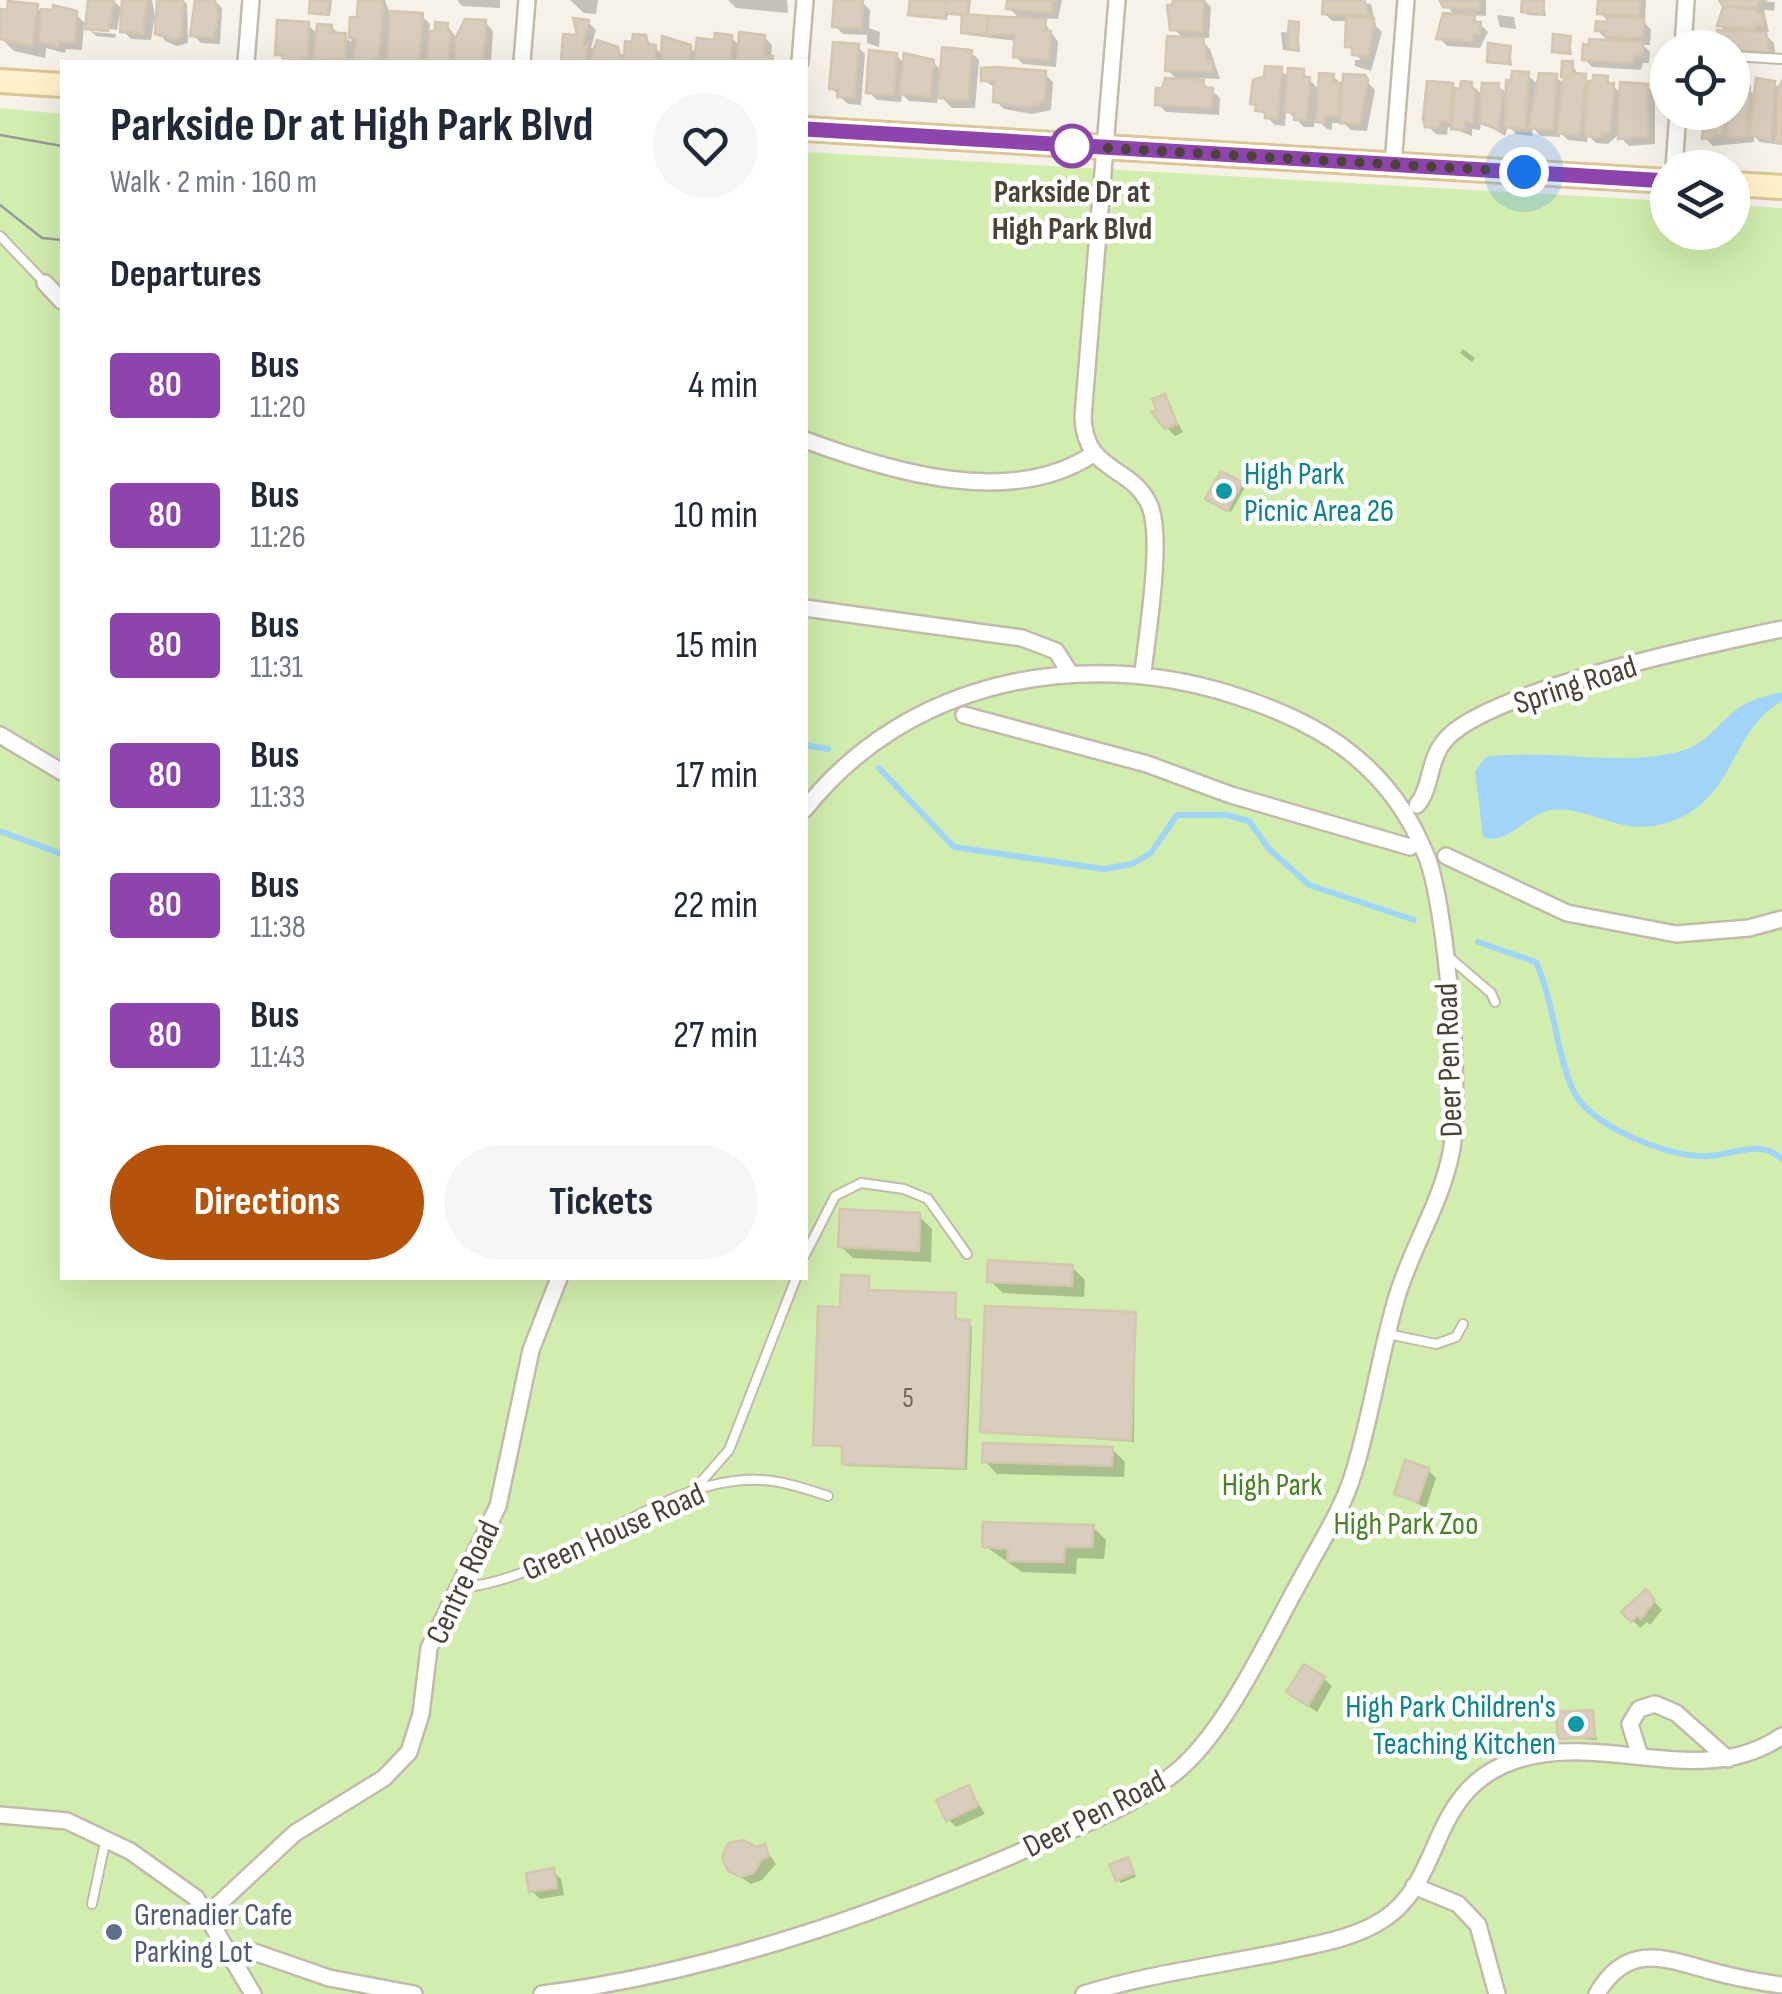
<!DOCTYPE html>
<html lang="en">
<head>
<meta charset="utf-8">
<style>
	:root { --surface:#fff; --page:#f6f6f7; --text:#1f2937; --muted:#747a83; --accent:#b45309 }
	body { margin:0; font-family:"Sofia Sans Condensed",sans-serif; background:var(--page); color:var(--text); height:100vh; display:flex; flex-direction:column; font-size:38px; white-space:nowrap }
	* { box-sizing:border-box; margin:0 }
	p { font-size:32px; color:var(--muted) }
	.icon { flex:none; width:55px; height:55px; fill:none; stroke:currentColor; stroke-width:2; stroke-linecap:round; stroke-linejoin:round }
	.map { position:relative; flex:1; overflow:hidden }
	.details { position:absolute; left:60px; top:60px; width:748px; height:1220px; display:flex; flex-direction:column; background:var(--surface); border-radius:0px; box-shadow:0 10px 40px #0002 }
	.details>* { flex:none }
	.badge { padding:0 20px; border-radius:8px; font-size:35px; line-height:65px }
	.buttons { position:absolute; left:1650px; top:30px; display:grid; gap:20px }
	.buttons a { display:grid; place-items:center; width:100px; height:100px; border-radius:50%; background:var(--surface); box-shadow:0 10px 40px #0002; font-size:50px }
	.you { position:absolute; width:50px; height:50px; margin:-25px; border:8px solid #fff; border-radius:50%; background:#1a73e8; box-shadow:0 0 0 15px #1a73e833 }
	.map>.badge { position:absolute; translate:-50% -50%; box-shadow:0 0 0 5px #fff }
	h2 { padding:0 50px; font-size:38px; line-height:90px }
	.round { display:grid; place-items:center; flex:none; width:105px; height:105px; border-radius:52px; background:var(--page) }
	.head { display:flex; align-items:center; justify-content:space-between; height:170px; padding:0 50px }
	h1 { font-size:48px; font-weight:700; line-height:75px }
	.button { display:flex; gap:20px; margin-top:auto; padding:20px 50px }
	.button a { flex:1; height:115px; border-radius:60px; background:var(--accent); color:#fff; font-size:40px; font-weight:700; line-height:115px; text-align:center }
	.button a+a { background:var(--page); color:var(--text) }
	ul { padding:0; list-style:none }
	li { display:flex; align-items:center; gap:30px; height:130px; padding:0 50px }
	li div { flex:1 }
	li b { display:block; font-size:38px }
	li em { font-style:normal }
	li .badge { min-width:110px; font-weight:700; text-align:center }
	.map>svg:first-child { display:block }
	.green { fill:#d2eeae }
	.water { fill:#a0d5f9 }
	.shadow { fill:#0003 }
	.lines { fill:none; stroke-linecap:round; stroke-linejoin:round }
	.stream { stroke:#a0d5f9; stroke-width:6 }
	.building { fill:#d9cebd; stroke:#d5c6af; stroke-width:2.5 }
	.lane-casing { stroke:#c3baaa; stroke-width:12 }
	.street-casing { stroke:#c3baaa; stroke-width:20 }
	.secondary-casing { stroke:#dbc794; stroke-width:28 }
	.lane { stroke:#fff; stroke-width:8 }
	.street { stroke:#fff; stroke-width:15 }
	.secondary { stroke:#fff2ca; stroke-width:22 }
	.tram { stroke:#999; stroke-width:2.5 }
	.line-casing { stroke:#fff; stroke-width:22 }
	.line { stroke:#8e44ad; stroke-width:15 }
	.walk { stroke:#4b4336; stroke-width:10; stroke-dasharray:0 18 }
	.stop-dot { fill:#fff; stroke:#8e44ad; stroke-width:5 }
	.culture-dot { fill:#0f9aa8; stroke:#fff; stroke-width:4 }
	.service-dot { fill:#5c6f8a; stroke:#fff; stroke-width:4 }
	.labels { text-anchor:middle; stroke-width:9; stroke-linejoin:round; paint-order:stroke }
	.number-label { font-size:28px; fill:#6e6658 }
	.stop-label { font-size:32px; font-weight:bold; fill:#4b4336; stroke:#fff }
	.culture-label { font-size:32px; fill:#0d838f; stroke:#fff; text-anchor:start }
	.street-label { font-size:32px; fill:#4b4336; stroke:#fff }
	.park-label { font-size:32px; fill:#488422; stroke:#fff }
	.service-label { font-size:32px; fill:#4e5e75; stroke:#fff; text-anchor:start }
</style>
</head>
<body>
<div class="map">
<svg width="1782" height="1994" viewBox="0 0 1782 1994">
	<rect width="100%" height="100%" fill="#f6f2e9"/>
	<path class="green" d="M0,108L62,114V1278H805V152L1667,201L1668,232H1732L1733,205L1782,208V1994H0Z"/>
	<path class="water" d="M1782,692V701C1727,732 1738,803 1663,824C1620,836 1586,805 1551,810C1529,813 1505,847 1483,837L1475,771L1486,757C1549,748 1615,767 1678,752C1710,744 1719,719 1745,704C1756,698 1770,695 1782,692Z"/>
	<path class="shadow" d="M91,0H113L121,8L117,30L93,27V32L116,34L115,38L96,36L84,24L82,50L66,49L65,53L46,48L45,58L14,51L1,38L37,7L42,12L70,9L88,26Z
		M127,0H152L156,21L160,0H183L187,4L188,43L177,46L165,41L154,21L151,40L131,39L123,31Z
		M197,0H214L222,8L220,44L201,43L193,35Z
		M312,0H332L330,16L315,15Z
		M361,0H385L390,14L422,16L430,24L429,33L437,34L447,25L461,45L485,22L493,31L491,62H321L316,57L315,62H288L277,54L308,25L319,35L331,27L351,42Z
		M457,0H500V8L462,6Z
		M570,0H598L596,14L584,13Z
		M728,0H787L788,13L736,8Z
		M912,0H971L969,17L1021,20L1009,8V0H1062L1058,19L1041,18L1058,42L1056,67L1023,64L1015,56L1017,41L967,35L964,16L948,15L947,20L914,17Z
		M1175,0H1204L1211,7L1209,38H1199L1210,49L1220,79L1198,78L1220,98L1219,115L1166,112L1158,104L1179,81L1167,70L1184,39L1173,28Z
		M1325,0L1371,4L1376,26L1382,32L1371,71L1355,66V60H1361L1348,46V21H1332L1324,13Z
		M1441,0H1486V16L1471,15L1488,32L1480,48L1447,46L1439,38L1440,24L1456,16Z
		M1524,0L1543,1L1546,16L1527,15Z
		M1608,0H1646L1645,23L1651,30L1650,45H1643L1650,52L1649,63H1643L1641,70L1592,67L1584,59L1610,43L1597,30L1613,25L1600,13Z
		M1724,0L1775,2L1774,11L1764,10L1769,32L1762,31L1774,43L1776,61L1732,57V48L1719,39V32L1725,31L1720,25Z
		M862,2L870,10L869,28L880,32L879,47L867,43V35L843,34L835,26Z
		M1497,15L1514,17L1516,29L1500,27Z
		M588,22L596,30L591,48L616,49L627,59L645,38L665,57L690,47L697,55L699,40L731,37L741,47L764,37L772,45L771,58L776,62H564L566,37L580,38Z
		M1298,25L1300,52L1283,50L1281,32L1291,33Z
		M1570,38L1572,55L1558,54L1555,51Z
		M857,46L865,54L861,105L848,104L831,88Z
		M1510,48L1512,66L1489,61Z
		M971,52L979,60L975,108H952L944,100V76H941L937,103L909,101L902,94L901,102L877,100L869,92L896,55L905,64L933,62L944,73Z
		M1572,64L1579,76L1591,84L1606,78L1622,95L1647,86L1655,94V144L1629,146L1618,135L1608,144L1596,143L1588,135L1587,142L1568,140L1560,132V137L1540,136L1533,128L1532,136L1516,134L1508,126L1505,136L1481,121L1480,130L1472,129V136L1448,127L1447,135L1436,134L1428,126L1452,85L1459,93L1471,84L1484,97L1498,86L1507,95L1528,75L1539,86L1556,77L1563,84Z
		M1281,70L1290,79L1303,72L1320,91L1333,76L1343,86L1364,78L1375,90L1367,131L1351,130L1344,123H1332V130L1327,129L1315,118L1314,127H1304L1286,110L1285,126L1275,125L1253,103Z
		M1045,74L1053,82L1051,110L1032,114L1004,109L996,101V88L983,80Z
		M1741,81L1756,97L1774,83L1782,91V145L1760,142L1754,136V142L1713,146L1705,138L1706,112H1732Z
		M1463,349L1475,358L1472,362L1460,353Z
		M1164,397L1183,432L1175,436L1167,428Z
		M1241,484L1245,487L1231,512L1212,502Z
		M919,1216L932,1229L931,1262L853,1258L840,1246Z
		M1072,1267L1085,1280L1084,1297L1003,1293L990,1281Z
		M868,1279L871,1293L955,1296L957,1322L972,1326L967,1470L847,1466L845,1448L816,1444L842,1309Z
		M1135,1315L1134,1442L982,1431Z
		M1112,1449L1125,1462L1124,1477L997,1474L985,1461Z
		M1428,1470L1436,1478L1426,1508L1397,1493Z
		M1093,1527L1106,1540L1104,1559L1077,1558L1076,1574L1022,1572L985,1546Z
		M1646,1593L1662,1610L1650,1625L1647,1622L1640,1628L1625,1612Z
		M1324,1679L1332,1686L1317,1712L1289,1692Z
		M1592,1712L1597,1740L1560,1738Z
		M969,1788L985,1814L956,1827L948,1819Z
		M764,1847L776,1864L762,1880L751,1884L730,1870Z
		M1130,1863L1136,1877L1121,1883L1118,1880Z
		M553,1871L561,1879L564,1895L540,1899L532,1891Z"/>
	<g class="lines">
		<path class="stream" d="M805,745L828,749
			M879,768L954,847L1104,869L1132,864L1151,853L1177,815H1227L1249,821L1269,849L1309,885L1414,920
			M0,831L62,854
			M1478,942L1536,962C1554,1001 1558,1063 1575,1094C1594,1128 1672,1159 1710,1156C1735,1154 1761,1139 1782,1159"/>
	</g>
	<path class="building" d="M88,0H114L108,31L85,29Z
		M122,0H147L143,33L120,32Z
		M157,0L183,1L181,36L176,40L155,34Z
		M195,0H215L218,17L213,38L190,36Z
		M310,0H329L328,14L309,13Z
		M358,0H383L379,58H371V62H354L356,39L349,38L350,17H357Z
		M834,0H863L861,28L832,27Z
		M910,0H946L945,18L908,15Z
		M946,0H968L967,14L945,13Z
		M1007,0H1056L1052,1L1051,13L1006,9Z
		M1173,0H1204L1202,32L1170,30L1167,5H1172Z
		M1323,0H1364L1369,16L1322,14Z
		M1480,0L1479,10L1443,7L1440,1Z
		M1522,0H1544L1543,14L1521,12Z
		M1598,0H1640L1639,16L1597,14Z
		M1719,0H1767L1758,3L1757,8L1723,6Z
		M8,1L38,4L33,46L0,39L1,9L7,10Z
		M53,5L77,11L75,43L59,42L58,47L39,41L41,9L53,10Z
		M1723,7L1757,9V13L1764,14L1763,25L1756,24L1755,30L1717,26Z
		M390,11L423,13L419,62H387Z
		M1443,13L1475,15L1474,22H1481L1480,34H1473V41L1436,39Z
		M962,14L988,16L987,35L961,33Z
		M988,16L1046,19L1045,31H1051L1049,60L1013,57L1015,34L987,35Z
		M1607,16L1644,19L1643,38L1606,37V31H1595L1596,21L1607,22Z
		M1346,17L1374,18L1369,56L1352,55V47H1345Z
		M573,18L589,20L583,45H588L586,62H561L563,34L577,35Z
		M465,19L486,20L483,62H454L455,39Z
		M277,20L309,22L308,58L301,57V62L283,61V55H275Z
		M1289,21L1299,22L1297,50L1287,49Z
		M435,22L448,23L447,31L451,32L449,62H427L429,31H435Z
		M317,24L332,25L331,33H346L345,60L314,59Z
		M1717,30L1766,32L1769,54L1721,48Z
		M739,32L765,35L764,55L773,56L772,62H737Z
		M715,33L732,35L731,62H694L697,38L714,40Z
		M633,34L646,35L648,44L656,45L655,62H624L625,41L632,42Z
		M1553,34L1571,36L1569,53L1552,52Z
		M662,36L691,45L690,62H661Z
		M1167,36L1203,38L1207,60H1213L1212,72L1165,71Z
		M1589,39L1643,42L1642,56H1635L1633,63L1582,60L1583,44L1589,45Z
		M597,40L618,47L621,62H590Z
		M833,42L859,44L854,98L837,97L838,90L829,89Z
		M1488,43L1511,46L1509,64L1487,62Z
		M942,47L972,50L968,101L938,98Z
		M869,50L897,53L894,95L866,93Z
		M904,53L934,60L930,97L899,94Z
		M1562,61H1573L1572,73L1586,74L1580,136L1557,133L1562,82L1567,78L1561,77Z
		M1265,66L1282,67L1278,119L1265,118V112L1255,111L1256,105L1250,104L1253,80L1264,76Z
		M996,67L1046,71L1044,102L1027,107L993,102L994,81H981V68Z
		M1288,68L1304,69V77H1310L1307,120H1294V113L1284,112Z
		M1512,71L1529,72L1525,129L1505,127L1506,80H1511Z
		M1319,73L1334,74L1333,83H1340L1338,116H1325V123L1316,122Z
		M1539,73L1557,74L1553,130L1529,128Z
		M1343,74L1365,75L1368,80L1360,124L1340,123Z
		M1593,75L1608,76L1607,83H1614L1610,133L1601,132V137L1585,136L1584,129L1588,81H1593Z
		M1165,78L1204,80L1203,87L1213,88L1211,108L1155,105L1156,88H1162Z
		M1732,78L1742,79L1741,86H1750L1747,135L1739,138L1726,137L1728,112H1732Z
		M1756,78L1775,81L1771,140L1749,135Z
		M1427,81L1453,83L1450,122L1440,121V128L1425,127L1423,119Z
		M1461,81L1472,82V89L1476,90L1473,123L1465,122L1464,130L1451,129L1455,88L1460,89Z
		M1782,81V143H1776L1778,88Z
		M1620,82L1648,84V136L1618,139Z
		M1482,83H1499L1498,90L1503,91L1498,130L1479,122Z
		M1704,112H1726L1724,135L1702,139Z
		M1165,394L1177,424L1165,429L1151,412L1156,410L1152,399Z
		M1221,471L1243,482L1227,511L1205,499Z
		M840,1209L920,1213L919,1251L838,1247Z
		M988,1260L1073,1265L1072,1286L987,1282Z
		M841,1275L869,1276V1290L956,1293L955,1319L970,1320L964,1468L842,1464V1446L813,1445L818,1306L840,1307Z
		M985,1306L1136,1312L1131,1440L980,1432Z
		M983,1443L1113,1447L1112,1466L982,1462Z
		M1405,1460L1429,1468L1418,1502L1394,1494Z
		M983,1522L1094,1525L1092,1547H1065L1064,1562L1007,1561L1008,1549L982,1547Z
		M1646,1589L1655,1600L1641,1619L1637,1616L1631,1622L1621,1612Z
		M1304,1664L1325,1677L1308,1706L1286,1692Z
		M1593,1710L1595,1737L1558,1739L1556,1712Z
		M969,1785L978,1806L946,1821L936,1800Z
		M744,1840L756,1847L765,1844L769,1856L761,1860L754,1873L741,1877L728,1871L722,1858L728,1843Z
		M1128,1857L1134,1873L1116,1881L1109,1865Z
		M554,1868L557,1888L529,1892L526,1873Z"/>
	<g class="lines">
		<g class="lane-casing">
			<path id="lane" d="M1732,56L1782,59
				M0,236L45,283
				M1449,957L1491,993L1495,1002
				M805,1255L835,1196L861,1183L904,1189L928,1199L967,1254
				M1388,1334L1436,1344L1456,1337L1463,1324
				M693,1491L729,1450L796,1278
				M457,1588C561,1582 658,1475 760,1480C783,1481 806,1489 828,1496
				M92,1904L106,1838"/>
		</g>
		<g class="street-casing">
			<path id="street" d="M1117,0L1083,417C1085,473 1130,464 1149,504C1164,535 1147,635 1143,672
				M1683,48L1686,0
				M246,62L251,0
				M522,62L527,0
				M800,62L805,0
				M1393,165L1406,0
				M1674,168L1678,112
				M45,283L62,301
				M805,440C889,471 1011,509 1093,454
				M805,608L1022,638L1056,651L1070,673
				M964,715L1147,764L1231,795L1410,847
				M0,735L62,772
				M1417,805C1433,786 1427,758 1448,737C1496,689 1710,644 1782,629
				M1446,856L1567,913L1676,934L1749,928L1782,919
				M1640,1756L1630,1724L1639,1709L1655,1704L1676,1713L1728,1759
				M0,1815L67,1821L130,1851L196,1898L253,1994
				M1414,1886L1458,1904L1478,1925L1497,1994
				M208,1914L295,1833L384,1778L409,1752L421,1714L429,1648L498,1506L531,1350L559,1278
				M233,1960L251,1951L329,1978L414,1994
				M542,1994C713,1972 878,1914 1036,1845C1085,1824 1144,1802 1184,1765C1232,1720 1272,1630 1305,1572C1322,1540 1342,1510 1353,1475C1371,1418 1379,1358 1396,1300C1410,1250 1441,1204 1451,1153C1462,1100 1447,905 1426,855C1389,764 1320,722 1230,694C1079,647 907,680 805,809
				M1084,1994C1151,1973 1222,1965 1291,1950C1323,1943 1357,1937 1384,1919C1447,1878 1426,1785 1523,1758C1609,1734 1704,1790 1782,1736
				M1597,1994C1627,1941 1667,1959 1711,1971C1733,1977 1758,1982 1782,1985"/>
		</g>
		<g class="secondary-casing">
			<path id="secondary" d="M0,81L62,85
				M805,129L1668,181
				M1732,184L1782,187"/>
		</g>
		<use href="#lane" class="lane"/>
		<use href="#street" class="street"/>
		<use href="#secondary" class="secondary"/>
		<path class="tram" d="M0,135L62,146
			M0,205L42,238L62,240"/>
	</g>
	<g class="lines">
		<g class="line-casing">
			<path id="line" d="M805,129L1668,181"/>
		</g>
		<use href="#line" class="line"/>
		<path class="walk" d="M1072,146L1524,172"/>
	</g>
	<circle class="stop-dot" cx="1072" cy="146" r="20"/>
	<g class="culture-dot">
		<circle cx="1224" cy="491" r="10"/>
		<circle cx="1576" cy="1724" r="10"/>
	</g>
	<circle class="service-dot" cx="114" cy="1932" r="10"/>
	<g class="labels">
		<g class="number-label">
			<text x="908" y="1407">5</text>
		</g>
		<g class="stop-label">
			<text x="1072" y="202">Parkside Dr at<tspan x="1072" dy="37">High Park Blvd</tspan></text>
		</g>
		<g class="culture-label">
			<text x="1244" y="484">High Park<tspan x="1244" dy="37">Picnic Area 26</tspan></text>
			<text x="1556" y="1717" text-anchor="end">High Park Children's<tspan x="1556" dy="37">Teaching Kitchen</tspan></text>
		</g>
		<g class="street-label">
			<text transform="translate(1575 684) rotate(-18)" y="11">Spring Road</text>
			<text transform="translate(1448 1060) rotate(-92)" y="11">Deer Pen Road</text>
			<text transform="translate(613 1531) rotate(-24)" y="11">Green House Road</text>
			<text transform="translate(462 1582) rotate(-65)" y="11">Centre Road</text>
			<text transform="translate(1094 1813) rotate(-27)" y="11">Deer Pen Road</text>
		</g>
		<g class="park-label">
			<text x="1272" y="1495">High Park</text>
			<text x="1406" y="1534">High Park Zoo</text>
		</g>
		<g class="service-label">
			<text x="134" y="1925">Grenadier Cafe<tspan x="134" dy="37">Parking Lot</tspan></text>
		</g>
	</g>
</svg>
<div class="buttons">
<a><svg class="icon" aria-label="locate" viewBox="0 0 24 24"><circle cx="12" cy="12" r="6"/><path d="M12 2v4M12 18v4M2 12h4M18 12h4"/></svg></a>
<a><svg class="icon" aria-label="layers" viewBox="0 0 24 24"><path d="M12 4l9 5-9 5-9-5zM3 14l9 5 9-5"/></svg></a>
</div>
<div class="you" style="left:1524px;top:172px"></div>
<section class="details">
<div class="head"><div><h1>Parkside Dr at High Park Blvd</h1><p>Walk · 2 min · 160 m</p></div><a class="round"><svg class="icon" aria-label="heart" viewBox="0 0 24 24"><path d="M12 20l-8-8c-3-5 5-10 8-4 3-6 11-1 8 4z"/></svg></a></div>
<h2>Departures</h2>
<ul>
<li><span class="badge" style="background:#8e44ad;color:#fff">80</span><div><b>Bus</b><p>11:20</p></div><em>4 min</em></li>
<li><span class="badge" style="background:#8e44ad;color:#fff">80</span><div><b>Bus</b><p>11:26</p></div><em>10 min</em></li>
<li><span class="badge" style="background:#8e44ad;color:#fff">80</span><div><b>Bus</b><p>11:31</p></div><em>15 min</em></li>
<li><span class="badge" style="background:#8e44ad;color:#fff">80</span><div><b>Bus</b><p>11:33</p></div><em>17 min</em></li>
<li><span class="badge" style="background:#8e44ad;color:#fff">80</span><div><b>Bus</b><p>11:38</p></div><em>22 min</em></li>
<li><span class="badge" style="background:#8e44ad;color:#fff">80</span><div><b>Bus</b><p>11:43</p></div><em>27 min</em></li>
</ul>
<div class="button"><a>Directions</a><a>Tickets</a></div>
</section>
</div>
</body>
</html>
